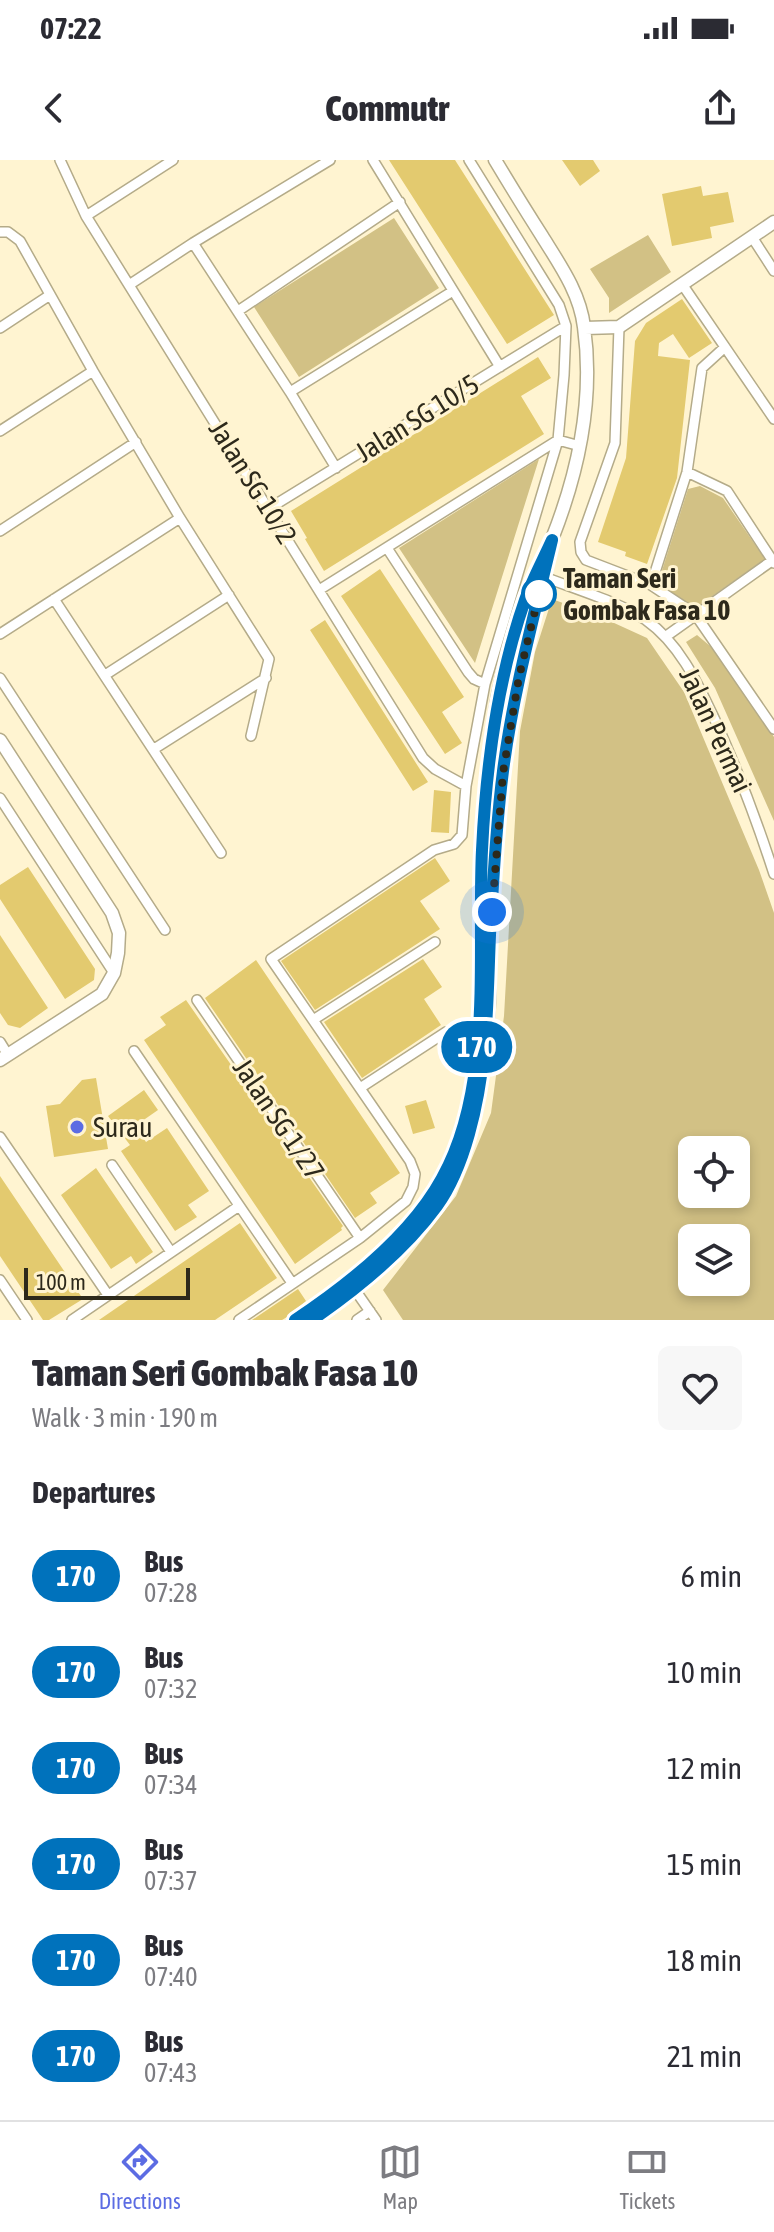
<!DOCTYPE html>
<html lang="en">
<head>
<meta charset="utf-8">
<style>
	:root { --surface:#fff; --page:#f7f7f7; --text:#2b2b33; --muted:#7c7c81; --line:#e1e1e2; --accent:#5c6ce3 }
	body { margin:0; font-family:"Asap Condensed",sans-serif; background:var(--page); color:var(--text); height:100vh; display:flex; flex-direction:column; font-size:30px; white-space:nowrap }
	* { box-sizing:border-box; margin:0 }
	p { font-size:26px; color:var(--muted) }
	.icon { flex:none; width:44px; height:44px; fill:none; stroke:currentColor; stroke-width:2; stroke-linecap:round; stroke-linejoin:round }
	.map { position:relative; height:1160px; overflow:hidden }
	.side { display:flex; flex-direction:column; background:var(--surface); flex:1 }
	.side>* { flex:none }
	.badge { padding:0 16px; border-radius:26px; font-size:28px; line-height:52px }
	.fabs { position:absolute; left:678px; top:976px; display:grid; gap:16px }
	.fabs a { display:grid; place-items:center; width:72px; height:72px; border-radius:12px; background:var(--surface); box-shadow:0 4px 12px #0003; font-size:40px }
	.scale { position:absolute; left:24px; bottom:20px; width:166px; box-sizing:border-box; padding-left:8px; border:4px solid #2d291b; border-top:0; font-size:22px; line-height:28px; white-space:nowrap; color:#2d291b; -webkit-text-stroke:6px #fff4d1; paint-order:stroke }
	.you { position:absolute; width:40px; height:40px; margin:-20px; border:6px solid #fff; border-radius:50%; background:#1a73e8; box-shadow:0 0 0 12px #1a73e833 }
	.map>.badge { position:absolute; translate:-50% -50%; box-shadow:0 0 0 4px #fff }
	h2 { padding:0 32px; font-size:30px; line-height:72px }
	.round { display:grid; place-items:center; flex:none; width:84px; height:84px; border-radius:12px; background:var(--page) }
	.headline { display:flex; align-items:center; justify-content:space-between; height:136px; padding:0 32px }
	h1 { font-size:38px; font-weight:800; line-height:60px }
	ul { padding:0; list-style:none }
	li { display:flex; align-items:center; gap:24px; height:96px; padding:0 32px }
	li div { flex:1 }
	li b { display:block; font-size:30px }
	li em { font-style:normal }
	li .badge { min-width:88px; font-weight:700; text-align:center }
	.status { display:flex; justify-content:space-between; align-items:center; height:56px; padding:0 40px; background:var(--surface); direction:ltr }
	.status svg { height:22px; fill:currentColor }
	header { display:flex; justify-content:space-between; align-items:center; height:104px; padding:0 32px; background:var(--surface); font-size:36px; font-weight:800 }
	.tabs { display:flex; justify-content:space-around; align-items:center; height:112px; border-top:2px solid var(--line); background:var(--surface); font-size:22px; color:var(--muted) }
	.tabs a { display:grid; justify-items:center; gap:4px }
	.tabs .current { color:var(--accent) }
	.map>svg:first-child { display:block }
	.green { fill:#d2c185; fill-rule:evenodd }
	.building { fill:#e3ca6f }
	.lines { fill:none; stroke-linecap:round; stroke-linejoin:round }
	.minor-casing { stroke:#b4ab89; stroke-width:12 }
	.tertiary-casing { stroke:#b4ab89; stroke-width:15 }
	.minor { stroke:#fff; stroke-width:9 }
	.tertiary { stroke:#fff; stroke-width:12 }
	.line-casing { stroke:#fff; stroke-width:18 }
	.line { stroke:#0072bc; stroke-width:12 }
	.walk { stroke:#2d291b; stroke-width:8; stroke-dasharray:0 14.4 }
	.stop-dot { fill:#fff; stroke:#0072bc; stroke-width:4 }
	.poi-dot { fill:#5c6ce3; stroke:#fff4d1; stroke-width:3 }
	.labels { text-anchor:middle; stroke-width:6; stroke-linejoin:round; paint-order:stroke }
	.street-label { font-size:28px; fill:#2d291b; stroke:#fff4d1 }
	.stop-label { font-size:28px; font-weight:bold; fill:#2d291b; stroke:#fff4d1; text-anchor:start }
	.poi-label { font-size:28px; fill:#2d291b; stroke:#fff4d1; text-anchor:start }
</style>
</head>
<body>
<div class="status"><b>07:22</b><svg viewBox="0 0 49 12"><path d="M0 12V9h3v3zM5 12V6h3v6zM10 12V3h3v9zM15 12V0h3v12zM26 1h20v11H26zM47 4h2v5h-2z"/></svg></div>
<header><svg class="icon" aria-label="back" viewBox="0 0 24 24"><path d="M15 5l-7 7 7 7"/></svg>Commutr<svg class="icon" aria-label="share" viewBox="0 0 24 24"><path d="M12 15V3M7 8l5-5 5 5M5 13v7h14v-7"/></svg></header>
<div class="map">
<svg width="774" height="1160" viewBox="0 0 774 1160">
	<rect width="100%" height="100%" fill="#fff4d1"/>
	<path class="green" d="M394,58L439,128L299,217L254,147Z
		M648,75L671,112L609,153V138L590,109Z
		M539,299L475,503L399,388Z
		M700,326L723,338L765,399L694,449L658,423L688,329Z
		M552,439L601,457L647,478L684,532L759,710L774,753V1160H403L383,1130L456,1036L491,953L504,856L520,571L535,492ZM692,990H736V1034H692ZM692,1078H736V1122H692Z
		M697,475L716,491L774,577V661L715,528L686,482Z"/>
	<path class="building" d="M389,0H455L554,155L507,184Z
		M562,0H593L600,11L580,26Z
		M701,26L703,36L728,32L734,62L710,67L712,78L672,86L662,34Z
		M682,139L712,183L689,198L673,174L659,183L658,196L690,200L677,318L647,404L625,396L626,392L598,382L626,298L635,181L646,163Z
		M538,197L551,218L521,236L544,274L324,411L305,379L307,378L291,351Z
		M380,409L464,537L442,552L462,583L445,594L341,436Z
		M325,460L428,622L413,631L310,470Z
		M434,630L451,632L449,673L431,672Z
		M435,698L450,721L420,741L440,769L315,850L281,801Z
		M28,707L95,809L94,820L65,839L0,739V725Z
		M0,775L48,848L20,868L8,865L0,853Z
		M423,799L442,827L424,839L441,865L362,918L324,862Z
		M256,800L400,1013L370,1033L377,1043L355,1058L205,838Z
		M186,840L343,1066L341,1068L342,1070L295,1104L144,880L166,865L160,857Z
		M96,918L108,989L54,997L46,946L60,944L82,920Z
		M144,930L158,950L135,966L146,982L167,968L209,1031L188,1045L197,1057L175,1071L121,991L130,985L108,956Z
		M426,940L435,968L413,974L405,946Z
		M96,1008L153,1092L136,1104L131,1096L111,1109L61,1035Z
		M0,1016L83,1139L49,1160H43L0,1096Z
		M240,1063L277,1118L215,1160H99Z
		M298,1129L306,1141L287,1157L282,1160H252Z"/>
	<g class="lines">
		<g class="minor-casing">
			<path id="minor" d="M60,0L86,56L423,598L435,609L466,626
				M373,0L500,207
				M86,56L173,0
				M0,72H8L20,81L93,211L180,358L269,499L251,576
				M752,77L774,111
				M193,83L290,232L336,308
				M682,124L774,259
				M129,125L193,83L330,0
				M238,151L400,42
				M619,167L615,283L580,382L581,392L586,400L651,425L695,454L774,569
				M0,168L50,135
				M290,232L453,131
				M0,271L93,211
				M687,312L727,331L774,403
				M268,349L566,166
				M0,371L136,282
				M387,388L468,512L474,519L485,524
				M539,415C572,428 617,441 646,460C680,484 698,524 715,560C738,611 757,661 774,714
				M651,425L687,312L702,208L725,187
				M319,430L558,280L580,286
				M54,439L221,693
				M0,474L180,358
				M665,477L773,400
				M105,515L229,435
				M0,518L165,770
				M154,589L266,518
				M0,638L114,813
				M197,840L360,1078
				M313,860L435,782
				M0,882L8,895
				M134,891L292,1123
				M360,928L446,872
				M0,977L108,1135
				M112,1005L171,1092
				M0,1120L27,1160
				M353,1127L376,1160
				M72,1160L239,1046
				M239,1160L360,1078L406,1041L413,1027L415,1014L410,1001L271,799L434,690L454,684L462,675L466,626L485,524L558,280L564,215L566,166L559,145L469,0
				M357,1160L370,1151"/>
		</g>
		<g class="tertiary-casing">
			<path id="tertiary" d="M585,168L619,167L774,62
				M0,580L112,753L119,773L118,793L114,813L102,834L0,900
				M295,1160C354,1120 425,1064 453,997C488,913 480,815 481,726C481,677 487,629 493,580C495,565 495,550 498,536C504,507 515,465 526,438C534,418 545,399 552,379C578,313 594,238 584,167C580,133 560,105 542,76C526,51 510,25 495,0
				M312,1160C364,1125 424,1076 453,1020C460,1005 464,990 469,974C481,931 486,887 489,842C490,820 489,797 490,775C493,721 496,665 503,612C511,543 530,476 545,409"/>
		</g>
		<use href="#minor" class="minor"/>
		<use href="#tertiary" class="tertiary"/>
	</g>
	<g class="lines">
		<g class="line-casing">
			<path id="line" d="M295,1160C349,1124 411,1075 442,1018C494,926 477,792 482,690C486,607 497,520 525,440C532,420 543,400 552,380C534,456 513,533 503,611C496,665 493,721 490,775C487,845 488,905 469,974C462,999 453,1024 437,1046C405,1090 357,1129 312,1160"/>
		</g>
		<use href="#line" class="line"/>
		<path class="walk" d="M492,752L503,613L519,517L539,434"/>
	</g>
	<circle class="stop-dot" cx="539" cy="434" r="16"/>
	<circle class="poi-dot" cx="77" cy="967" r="8"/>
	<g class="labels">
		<g class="street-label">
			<text transform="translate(417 258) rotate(-32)" y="10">Jalan SG 10/5</text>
			<text transform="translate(253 322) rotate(58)" y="10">Jalan SG 10/2</text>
			<text transform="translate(716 570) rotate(65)" y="10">Jalan Permai</text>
			<text transform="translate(279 959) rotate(56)" y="10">Jalan SG 1/27</text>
		</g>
		<g class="stop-label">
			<text x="563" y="428">Taman Seri<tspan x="563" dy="32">Gombak Fasa 10</tspan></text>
		</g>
		<g class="poi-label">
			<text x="93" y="977">Surau</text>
		</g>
	</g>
</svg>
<div class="fabs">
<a><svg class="icon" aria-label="locate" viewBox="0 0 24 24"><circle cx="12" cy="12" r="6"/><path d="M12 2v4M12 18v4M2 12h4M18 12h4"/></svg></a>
<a><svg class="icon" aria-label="layers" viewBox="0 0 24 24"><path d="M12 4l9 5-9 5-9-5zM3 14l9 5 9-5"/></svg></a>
</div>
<div class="scale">100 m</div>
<div class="you" style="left:492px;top:752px"></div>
<b class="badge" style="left:477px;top:887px;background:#0072bc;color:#fff">170</b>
</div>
<section class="side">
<div class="headline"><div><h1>Taman Seri Gombak Fasa 10</h1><p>Walk · 3 min · 190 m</p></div><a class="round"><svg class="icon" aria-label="heart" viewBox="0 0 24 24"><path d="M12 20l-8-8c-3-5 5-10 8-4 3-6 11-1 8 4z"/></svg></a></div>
<h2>Departures</h2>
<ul>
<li><span class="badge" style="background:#0072bc;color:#fff">170</span><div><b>Bus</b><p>07:28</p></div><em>6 min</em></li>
<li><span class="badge" style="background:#0072bc;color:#fff">170</span><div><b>Bus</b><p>07:32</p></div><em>10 min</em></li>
<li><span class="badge" style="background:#0072bc;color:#fff">170</span><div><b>Bus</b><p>07:34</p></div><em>12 min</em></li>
<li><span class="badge" style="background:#0072bc;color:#fff">170</span><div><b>Bus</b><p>07:37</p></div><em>15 min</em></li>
<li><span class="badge" style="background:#0072bc;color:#fff">170</span><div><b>Bus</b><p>07:40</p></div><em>18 min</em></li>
<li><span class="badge" style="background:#0072bc;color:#fff">170</span><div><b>Bus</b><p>07:43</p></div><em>21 min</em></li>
</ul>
</section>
<nav class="tabs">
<a class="current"><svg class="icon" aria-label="directions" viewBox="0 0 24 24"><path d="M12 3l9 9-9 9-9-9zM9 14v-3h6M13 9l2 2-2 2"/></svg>Directions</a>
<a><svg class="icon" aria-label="map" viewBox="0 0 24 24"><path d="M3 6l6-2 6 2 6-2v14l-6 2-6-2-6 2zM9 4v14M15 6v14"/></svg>Map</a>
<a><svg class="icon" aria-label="tickets" viewBox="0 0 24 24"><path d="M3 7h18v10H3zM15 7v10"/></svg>Tickets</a>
</nav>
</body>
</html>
